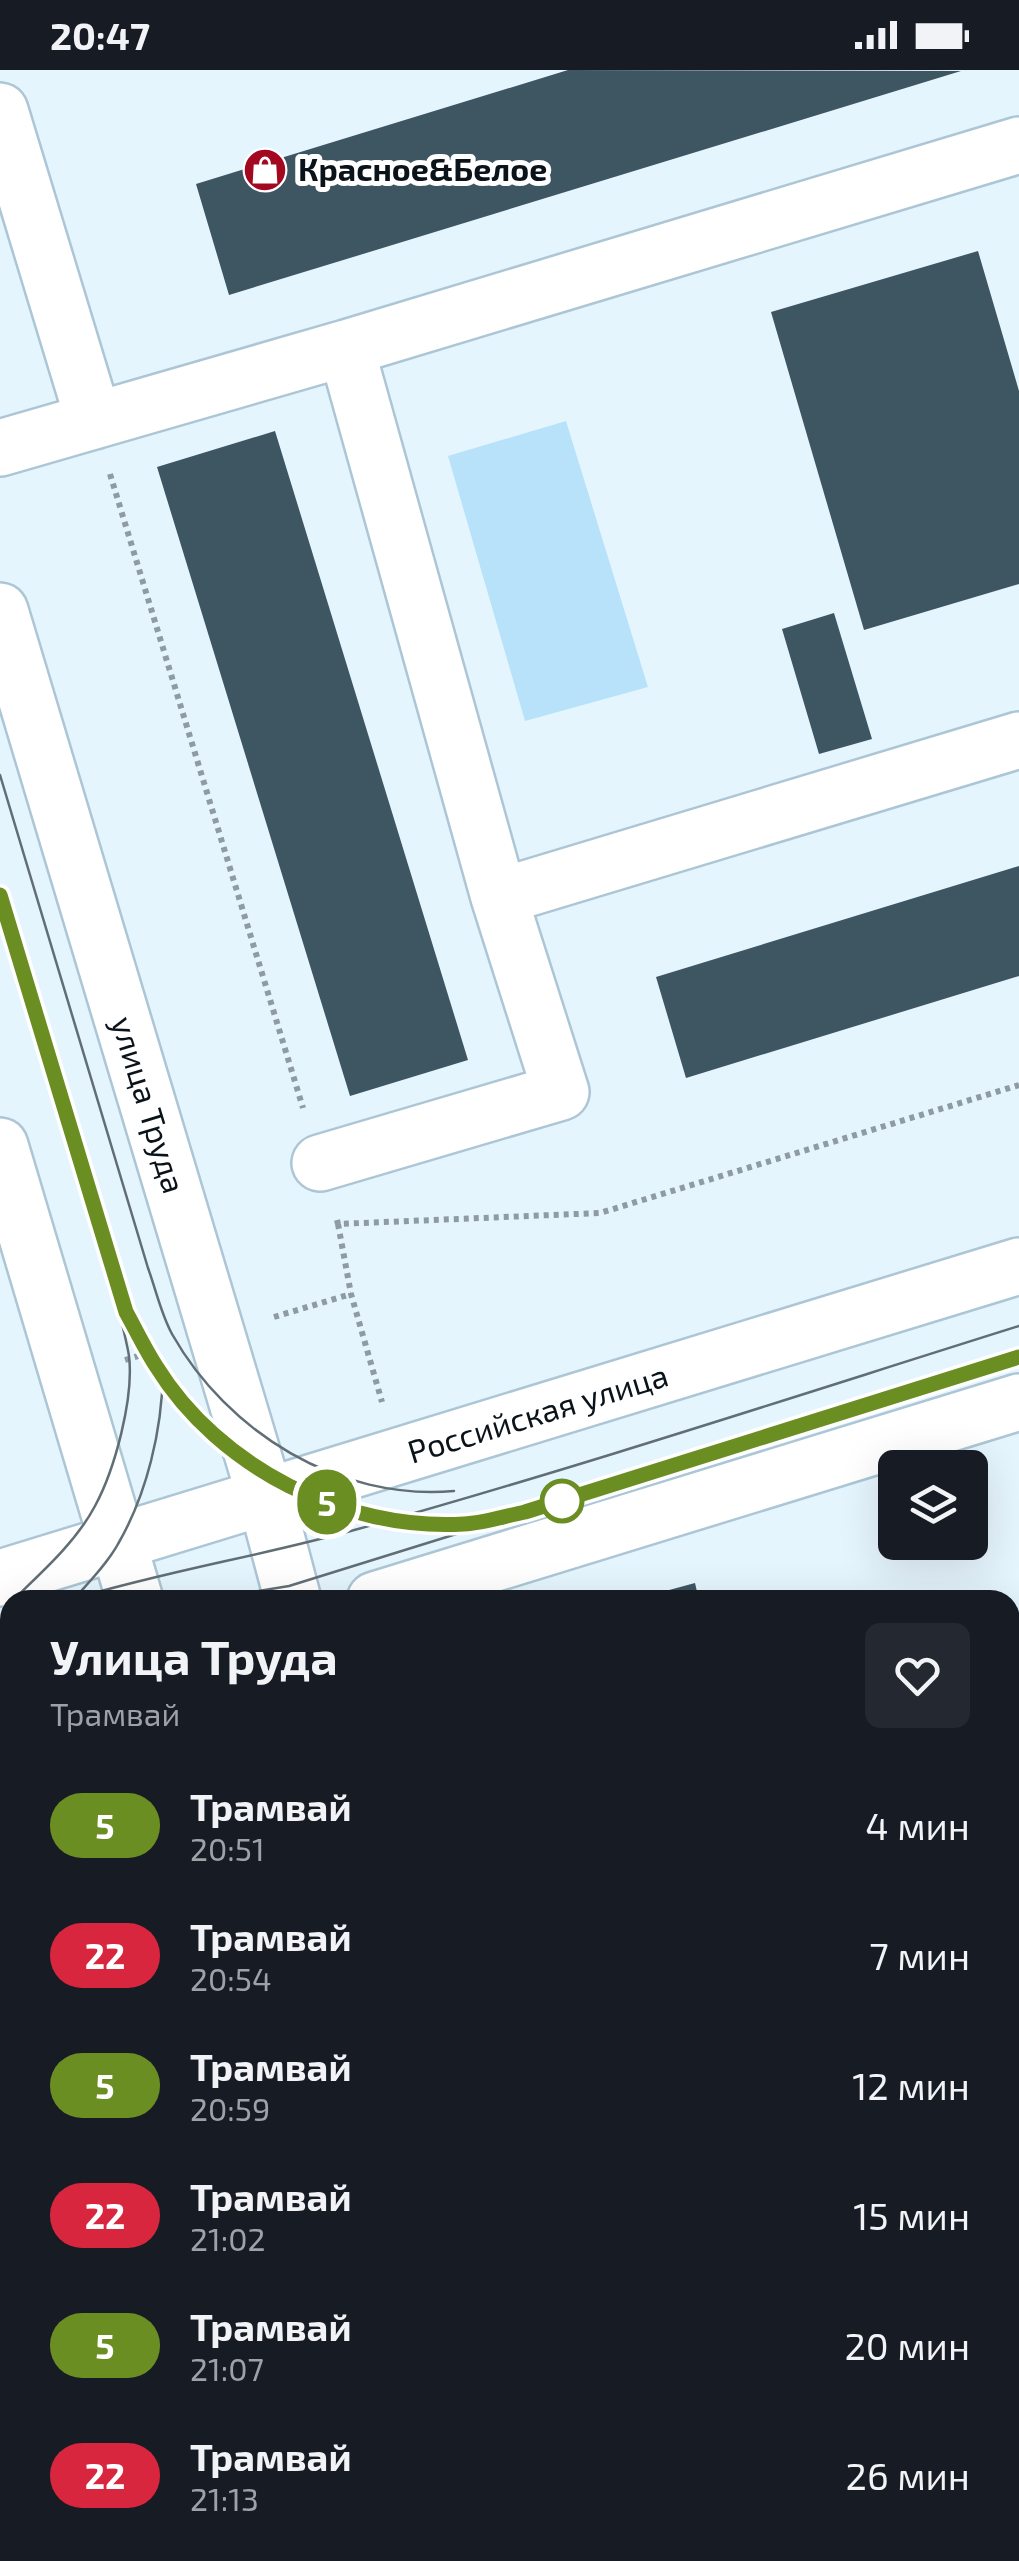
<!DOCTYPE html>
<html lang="ru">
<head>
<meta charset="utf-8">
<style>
	:root { --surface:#171b24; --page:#242831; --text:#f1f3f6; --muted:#9ea1a6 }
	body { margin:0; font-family:"Exo 2",sans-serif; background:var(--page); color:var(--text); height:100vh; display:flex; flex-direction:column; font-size:38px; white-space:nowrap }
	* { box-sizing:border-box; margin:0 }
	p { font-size:32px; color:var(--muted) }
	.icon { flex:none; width:55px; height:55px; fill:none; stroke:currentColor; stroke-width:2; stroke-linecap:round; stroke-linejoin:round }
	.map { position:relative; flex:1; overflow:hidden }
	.sheet { position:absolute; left:0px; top:1520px; width:1020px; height:972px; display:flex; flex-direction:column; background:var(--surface); border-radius:30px 30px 0 0; box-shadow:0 10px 40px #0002 }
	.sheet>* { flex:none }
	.badge { padding:0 20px; border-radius:32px; font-size:35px; line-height:65px }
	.buttons { position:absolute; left:878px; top:1380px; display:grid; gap:20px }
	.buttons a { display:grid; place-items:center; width:110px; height:110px; border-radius:15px; background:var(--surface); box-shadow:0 10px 40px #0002; font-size:50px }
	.map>.badge { position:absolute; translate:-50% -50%; box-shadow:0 0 0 5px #fff }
	.round { display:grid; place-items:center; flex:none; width:105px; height:105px; border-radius:15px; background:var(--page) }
	.head { display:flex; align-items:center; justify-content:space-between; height:170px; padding:0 50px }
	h1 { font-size:48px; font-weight:700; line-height:75px }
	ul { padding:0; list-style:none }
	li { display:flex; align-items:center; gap:30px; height:130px; padding:0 50px }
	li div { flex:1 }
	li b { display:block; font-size:38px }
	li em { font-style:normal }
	li .badge { min-width:110px; font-weight:700; text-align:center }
	.status { display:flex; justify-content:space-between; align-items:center; height:70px; padding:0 50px; background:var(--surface); direction:ltr }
	.status svg { height:28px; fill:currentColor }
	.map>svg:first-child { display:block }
	.green { fill:#b8e2f9 }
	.building { fill:#3e5562 }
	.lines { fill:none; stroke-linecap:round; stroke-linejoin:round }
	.minor-casing { stroke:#acc6d5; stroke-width:60 }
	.major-casing { stroke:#acc6d5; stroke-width:60 }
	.path { stroke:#8e9ba3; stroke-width:6; stroke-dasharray:5 5; stroke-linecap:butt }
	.minor { stroke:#fff; stroke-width:55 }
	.major { stroke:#fff; stroke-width:55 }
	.tram { stroke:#626e75; stroke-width:2.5 }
	.line-casing { stroke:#fff; stroke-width:22 }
	.line { stroke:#6b8e23; stroke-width:15 }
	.stop-dot { fill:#fff; stroke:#6b8e23; stroke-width:5 }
	.labels { text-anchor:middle; stroke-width:10; stroke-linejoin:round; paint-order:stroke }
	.poi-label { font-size:32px; font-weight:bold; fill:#0a1319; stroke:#fff; text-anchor:start }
	.street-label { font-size:32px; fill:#0a1319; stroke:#fff }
</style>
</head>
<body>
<div class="status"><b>20:47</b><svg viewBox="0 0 49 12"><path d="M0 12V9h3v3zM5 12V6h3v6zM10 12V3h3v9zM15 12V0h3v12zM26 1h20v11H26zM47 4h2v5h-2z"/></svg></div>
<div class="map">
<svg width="1019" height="2491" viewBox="0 0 1019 2491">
	<rect width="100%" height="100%" fill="#e5f5fe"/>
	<path class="green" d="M566,351L648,617L525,651L448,386Z
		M10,1849V2310L0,2371V1852Z
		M428,2483H512L515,2491H426Z"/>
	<path class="building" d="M568,0L961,1L229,225L196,114Z
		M978,181L1019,321V514L864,560L771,242Z
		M275,361L468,990L350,1026L157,397Z
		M834,543L872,669L819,684L782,559Z
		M1019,796V906L686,1008L656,907Z
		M695,1513L699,1530H636V1529Z
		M1011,2283L1019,2310V2491H989L987,2482H1010Z
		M692,2482H751L754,2491H694Z"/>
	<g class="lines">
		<g class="minor-casing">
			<path id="minor" d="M0,41L94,351
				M1019,75L346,278L499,827L1019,670
				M0,378L346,278
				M320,1093L561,1022L499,827
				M1010,1930L1019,1956
				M542,2482L544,2491
				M832,2482L834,2491
				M946,2482L948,2491"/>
		</g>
		<g class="major-casing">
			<path id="major" d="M0,541L266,1429L293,1530
				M0,1076L135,1530
				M0,1508L1019,1196
				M375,1530L1019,1332
				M0,1645L10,1642
				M91,2491L92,2482
				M257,2491L259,2482"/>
		</g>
		<path class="path" d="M110,404L303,1038
			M337,1150L338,1154L600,1143L1019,1015
			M338,1154L351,1224L382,1332
			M274,1247L351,1224
			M125,1290L161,1279
			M0,1813L10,1809
			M394,2491L397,2482"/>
		<use href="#minor" class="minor"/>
		<use href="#major" class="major"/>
		<path class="tram" d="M0,705L148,1198C156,1220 161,1244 172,1264C228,1363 339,1431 454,1421
			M0,825L126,1242C146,1278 165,1315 194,1345C263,1416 364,1461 464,1454C484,1453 505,1446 525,1442
			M513,1446L1019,1287
			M74,1529C89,1512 107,1494 118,1474C147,1424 162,1360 163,1302
			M13,1530C42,1502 76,1472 95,1436C115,1399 134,1328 129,1286C127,1273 123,1260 121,1247
			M70,1530C165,1501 262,1486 358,1459C580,1397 799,1325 1019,1256
			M204,1530L289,1516L466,1461
			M0,1551L10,1548
			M0,1583L10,1580"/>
	</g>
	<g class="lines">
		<g class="line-casing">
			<path id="line" d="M0,825L126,1242C136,1260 145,1279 156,1296C219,1398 345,1461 464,1454C484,1453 505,1446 525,1442L1019,1287"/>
		</g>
		<use href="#line" class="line"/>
	</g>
	<defs>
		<g id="shop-disc" transform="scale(2.25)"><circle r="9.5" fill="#a40821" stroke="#fff"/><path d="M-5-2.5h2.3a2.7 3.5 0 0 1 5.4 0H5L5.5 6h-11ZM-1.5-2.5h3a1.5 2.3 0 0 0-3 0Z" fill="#fff"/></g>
	</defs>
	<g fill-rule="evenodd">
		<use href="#shop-disc" x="265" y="100"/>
	</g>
	<circle class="stop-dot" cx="562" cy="1431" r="20"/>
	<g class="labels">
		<g class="poi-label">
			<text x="298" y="111">Красное&amp;Белое</text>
		</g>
		<g class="street-label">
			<text transform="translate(148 1035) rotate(73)" y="11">улица Труда</text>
			<text transform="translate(538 1344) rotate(-17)" y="11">Российская улица</text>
		</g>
	</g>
</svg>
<div class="buttons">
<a><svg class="icon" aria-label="layers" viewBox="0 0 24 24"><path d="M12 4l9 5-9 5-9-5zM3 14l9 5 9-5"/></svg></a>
</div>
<b class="badge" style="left:327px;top:1432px;background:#6b8e23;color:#fff">5</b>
<section class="sheet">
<div class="head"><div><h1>Улица Труда</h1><p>Трамвай</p></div><a class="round"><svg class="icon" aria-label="heart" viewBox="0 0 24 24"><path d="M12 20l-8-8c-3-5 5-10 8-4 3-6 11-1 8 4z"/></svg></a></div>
<ul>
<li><span class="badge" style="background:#6b8e23;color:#fff">5</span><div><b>Трамвай</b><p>20:51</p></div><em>4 мин</em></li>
<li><span class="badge" style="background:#d7263d;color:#fff">22</span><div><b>Трамвай</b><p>20:54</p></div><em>7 мин</em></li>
<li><span class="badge" style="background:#6b8e23;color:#fff">5</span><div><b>Трамвай</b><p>20:59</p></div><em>12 мин</em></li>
<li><span class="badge" style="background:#d7263d;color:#fff">22</span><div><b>Трамвай</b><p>21:02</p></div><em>15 мин</em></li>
<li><span class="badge" style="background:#6b8e23;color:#fff">5</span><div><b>Трамвай</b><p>21:07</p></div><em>20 мин</em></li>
<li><span class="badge" style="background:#d7263d;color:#fff">22</span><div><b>Трамвай</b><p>21:13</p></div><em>26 мин</em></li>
</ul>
</section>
</div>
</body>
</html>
